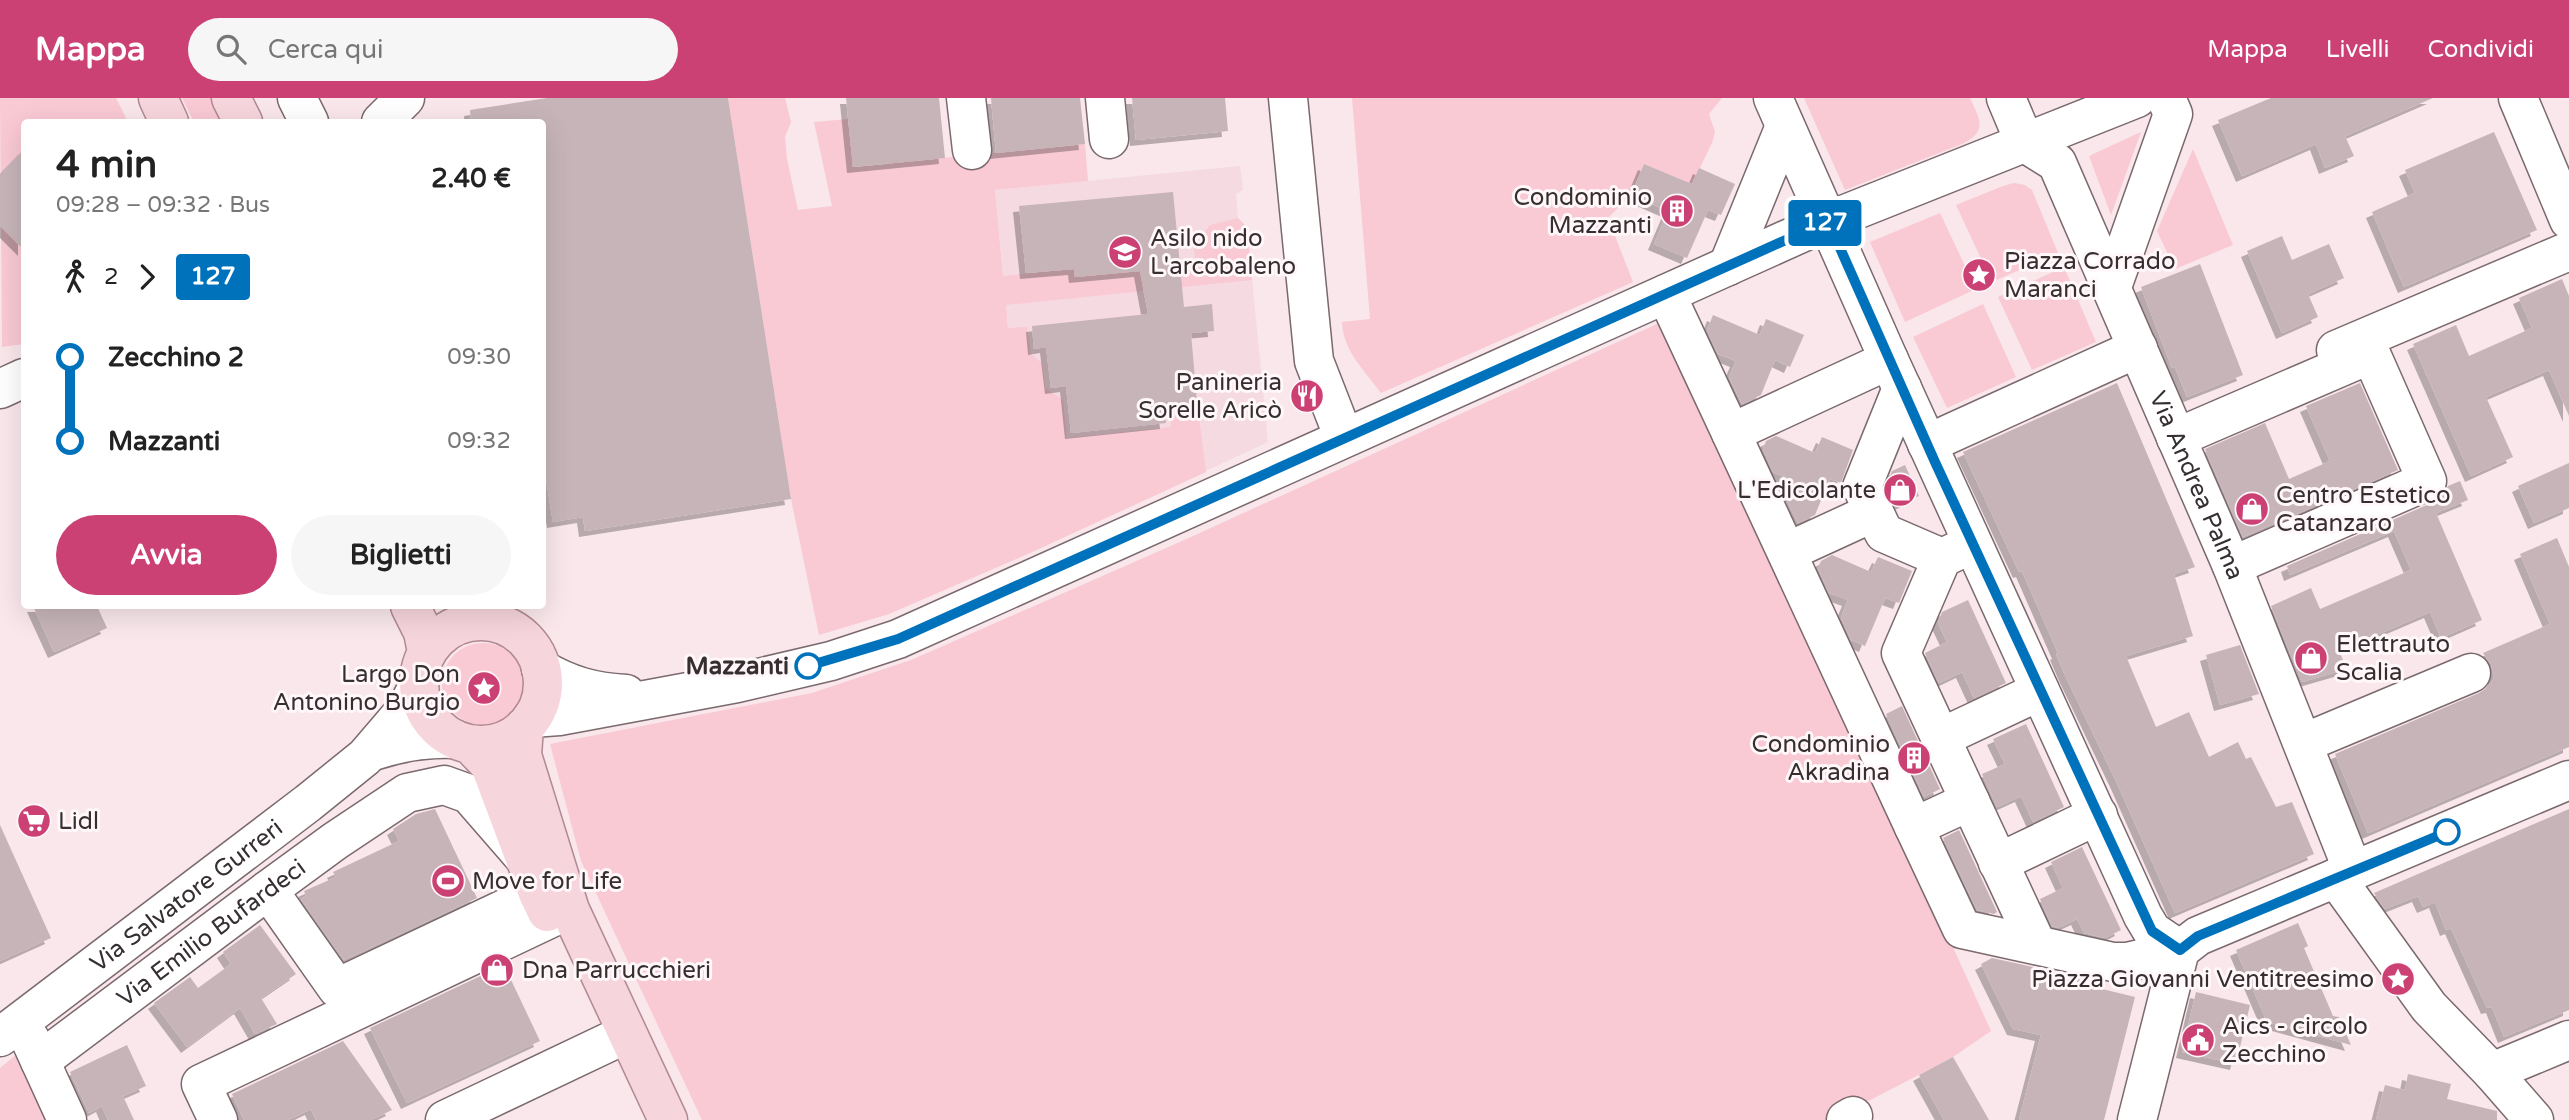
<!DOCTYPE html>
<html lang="it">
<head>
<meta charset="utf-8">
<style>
	:root { --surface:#fff; --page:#f6f6f6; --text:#222; --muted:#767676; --accent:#cc4174 }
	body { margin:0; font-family:"Varela Round",sans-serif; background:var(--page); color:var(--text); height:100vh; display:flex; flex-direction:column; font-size:26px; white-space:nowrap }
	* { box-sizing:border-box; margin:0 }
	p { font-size:23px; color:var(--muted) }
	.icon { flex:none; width:38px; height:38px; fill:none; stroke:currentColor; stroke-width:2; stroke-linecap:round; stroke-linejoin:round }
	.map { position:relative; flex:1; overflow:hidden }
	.sheet { position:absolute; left:21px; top:21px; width:525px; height:490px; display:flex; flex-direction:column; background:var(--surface); border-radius:7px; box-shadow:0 7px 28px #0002 }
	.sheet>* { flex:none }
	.badge { padding:0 14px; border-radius:5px; font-size:24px; line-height:46px }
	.map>.badge { position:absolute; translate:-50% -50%; box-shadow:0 0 0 4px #fff }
	.legs { display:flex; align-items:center; gap:10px; height:77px; padding:0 35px; font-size:23px }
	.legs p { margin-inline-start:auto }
	.head { display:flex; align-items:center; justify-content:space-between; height:119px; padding:0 35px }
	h1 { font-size:38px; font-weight:800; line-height:52px }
	.button { display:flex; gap:14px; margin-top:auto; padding:14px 35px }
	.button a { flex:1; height:80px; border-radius:42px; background:var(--accent); color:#fff; font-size:28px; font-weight:800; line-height:80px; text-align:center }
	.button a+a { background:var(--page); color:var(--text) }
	ul { padding:0 35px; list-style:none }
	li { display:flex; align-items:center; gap:24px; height:84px; font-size:26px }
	li i { display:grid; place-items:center; width:10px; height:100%; margin:0 9px; background:currentColor }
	li i::after { content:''; width:18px; height:18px; margin:-9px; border:5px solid; border-radius:50%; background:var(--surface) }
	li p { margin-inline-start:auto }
	li:first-child i { background:linear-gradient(#0000 50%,currentColor 0) }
	li:last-child i { background:linear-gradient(currentColor 50%,#0000 0) }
	header { display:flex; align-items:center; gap:42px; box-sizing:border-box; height:98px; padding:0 35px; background:var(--accent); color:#fff }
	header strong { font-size:33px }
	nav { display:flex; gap:38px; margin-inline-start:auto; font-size:24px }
	.search { width:490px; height:63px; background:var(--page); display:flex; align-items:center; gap:18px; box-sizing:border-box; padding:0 24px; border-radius:38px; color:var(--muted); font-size:26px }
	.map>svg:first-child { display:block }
	.built { fill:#f6dae1 }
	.green { fill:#f9c9d4 }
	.building { fill:#c6b4b8; filter:url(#shadow) }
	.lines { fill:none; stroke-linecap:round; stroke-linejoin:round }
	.minor-casing { stroke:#7a696d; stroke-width:41 }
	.major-casing { stroke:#b08992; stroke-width:41 }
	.minor { stroke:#fff; stroke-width:38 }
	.major { stroke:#f7d5dd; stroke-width:38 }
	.line-1-casing { stroke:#fff; stroke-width:16 }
	.line-1 { stroke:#0072bc; stroke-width:10 }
	.stop-1-dot { fill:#fff; stroke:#0072bc; stroke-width:3.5 }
	.labels { text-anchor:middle; stroke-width:6; stroke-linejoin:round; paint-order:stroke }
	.poi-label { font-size:24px; fill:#362f30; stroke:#fff7f9; text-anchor:start }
	.street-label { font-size:24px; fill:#362f30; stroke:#fff7f9 }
	.stop-label { font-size:24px; font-weight:bold; fill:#362f30; stroke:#fff7f9; text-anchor:end }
</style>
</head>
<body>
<header>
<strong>Mappa</strong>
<div class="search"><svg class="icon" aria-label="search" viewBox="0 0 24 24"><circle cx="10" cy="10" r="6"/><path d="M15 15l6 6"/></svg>Cerca qui</div>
<nav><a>Mappa</a><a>Livelli</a><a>Condividi</a></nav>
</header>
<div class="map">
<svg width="2569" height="1022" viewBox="0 0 2569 1022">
	<defs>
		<filter id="shadow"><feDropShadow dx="-6" dy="6" stdDeviation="0" flood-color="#0004"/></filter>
	</defs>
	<rect width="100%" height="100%" fill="#f9e7eb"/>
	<path class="built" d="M1240,68L1243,92L1236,96L1238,120L1247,129L1268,344L1030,455L995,92Z"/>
	<path class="green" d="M0,0H116L128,24H24V246L2,249Z
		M182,0H211L223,24H194Z
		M728,0H785L791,24L785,39L787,61L798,112L832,108L814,24L848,21L854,69L888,66V56L913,63L1085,46L1088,83L995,92L1003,178L1074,171L1075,179L1196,167L1194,149L1210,127L1238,120L1247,129L1252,182L1006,207L1008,230L1027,229L1031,256L1042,265L1045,290L1063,302L1067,340L1171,329L1170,314L1198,311L1206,374L1030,455L889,516L819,537L791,401Z
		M1352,0H1722L1709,16L1715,34L1712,45L1692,86L1644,66L1631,97L1608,120L1633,184L1381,295C1365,273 1343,253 1342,224L1370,221Z
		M1804,0H1970C1980,22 1988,33 1962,46L1845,92Z
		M2141,34L2111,117L2089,58Z
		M2193,51L2233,147L2175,171L2157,133Z
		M2014,85L2025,87L2032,92L2058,155L1992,184L1956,107L2003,88Z
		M1940,115L1976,191L1905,224L1870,144Z
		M2064,169L2096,244L2032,272L1998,199Z
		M1983,206L2016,279L1947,310L1913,239Z
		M1668,221L1991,933L1953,959L1832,1022H702L581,763L550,646L812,595L911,562L1191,439Z
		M442 586a41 41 0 1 1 82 0a41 41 0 1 1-82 0Z
		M17,956L47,1022H0V970Z"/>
	<path class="building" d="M547,0H728L791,401L585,433L583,419L553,424L542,356V24H471L470,12Z
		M846,0H939L945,60L853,69Z
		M991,0H1080L1085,46L996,55Z
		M1132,0H1225L1228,33L1136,42Z
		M2271,0H2433L2345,38L2354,58L2325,70L2316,46L2242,78L2218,22Z
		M2494,34L2537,132L2404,189L2372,114L2415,95L2405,72Z
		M24,51V152L0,128V76Z
		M1644,66L1692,86L1699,70L1735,86L1721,117L1708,112L1687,160L1654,146L1668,113L1631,97Z
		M1173,94L1184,209L1212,206L1214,233L1191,235L1197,304L1164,308L1166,325L1071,335L1066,288L1051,290L1046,249L1034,251L1032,228L1148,216L1140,173L1075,179L1074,171L1026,175L1019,108Z
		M2282,138L2292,162L2329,146L2344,180L2308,196L2318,219L2282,235L2247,153Z
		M2200,166L2243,277L2187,299L2175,269L2172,270L2141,189Z
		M2562,181L2569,198V318L2549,272L2486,299L2513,359L2471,378L2413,246L2456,227L2469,258L2532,230L2519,200Z
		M1713,217L1760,237L1766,221L1804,237L1790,269L1775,262L1761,297L1742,306L1729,279L1736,263L1718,256L1707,232Z
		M2117,285L2195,469L2174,476L2193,538L2126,558L2156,629L2189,614L2209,659L2238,644L2246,661L2251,659L2276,709L2292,704L2314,756L2175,815L2116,683L2065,577L2056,556L2058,555L2022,473L2019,474L1963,354Z
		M2360,285L2398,372L2243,439L2205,351L2265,325L2289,381L2330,363L2306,308Z
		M1776,338L1815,355L1822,339L1853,352L1841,385L1830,381L1815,417L1798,425L1785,399L1792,382L1773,374L1763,351L1766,343Z
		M2569,365V410L2534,425L2518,388Z
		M1905,367L1919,398L1896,408L1886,388L1892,373Z
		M2460,383L2468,402L2436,415L2482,522L2441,540L2430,514L2339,553L2347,571L2302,584L2271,508L2311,490L2320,511L2411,472L2394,433L2290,477L2287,468L2436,403L2444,396L2448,388Z
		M2557,440L2569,469V649L2368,735L2335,656L2479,595L2488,589L2494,581L2491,566L2483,555L2550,526L2520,456Z
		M1832,457L1871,474L1878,459L1912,473L1899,505L1885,500L1865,548L1851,542L1841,519L1848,502L1829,495L1818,470L1821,463Z
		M1968,502L2006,585L1974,600L1962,574L1939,585L1925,555L1947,544L1938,525L1942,514Z
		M33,508H97L107,530L54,554Z
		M2240,547L2259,596L2220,607L2206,557Z
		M1902,608L1940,691L1924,699L1886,616Z
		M2026,626L2064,709L2033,724L2021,698L1997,709L1982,676L2005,666L1993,641Z
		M435,711L477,800L344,862L301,801L306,798L304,793L336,779L333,774L399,743L393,731L416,716Z
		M2569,711V912L2504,939L2492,909L2487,910L2451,830L2446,832L2435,804L2423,809L2418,798L2385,811L2374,795Z
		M0,727L51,840L0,863Z
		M1959,732L1997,814L1994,816L1977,812L1943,740Z
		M2082,749L2121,832L2105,840L2084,835L2077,821L2058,830L2052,828L2040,801L2063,790L2051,764Z
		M2298,825L2308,848L2304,850L2333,918L2339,919L2351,947L2267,924L2236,852Z
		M260,827L296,876L261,900L277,926L255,936L240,910L187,949L154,905L190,879L198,890L231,866L223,854Z
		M1992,860L2088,881L2086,887L2135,899L2104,1022H2019L2041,937L2013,931L1981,866Z
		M504,867L540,943L407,1005L370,930Z
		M2196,894L2250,907L2236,966L2182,954Z
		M343,943L392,1012L371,1022H316L311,1011L288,1022H244L232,996Z
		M127,947L146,988L123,998L134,1022H108L102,1008L89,1015L70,974Z
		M1953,959L1989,1022H1944L1919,977Z
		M2408,976L2451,986L2447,1001L2497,1013V1022H2376L2385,987L2405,992Z"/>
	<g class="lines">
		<g class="minor-casing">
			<g id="minor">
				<path d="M297,0L309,24"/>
				<path d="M966,0L972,52"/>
				<path d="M1105,0L1109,41"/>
				<path d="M1288,0L1314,263L1344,340"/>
				<path d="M1773,0L1889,262L2143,818L2152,833L2180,852"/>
				<path id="s1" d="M2006,0L2025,45L2057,65L2232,468L2353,773"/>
				<path d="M2518,0L2569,122"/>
				<path d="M381,24L405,0"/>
				<path d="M1728,168L1785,28"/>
				<path d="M2112,189L2173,16L2166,0"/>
				<path d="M1666,196L1731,335"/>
				<path d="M2336,252L2569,153"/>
				<path d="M1889,262L1731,335L1914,729L1970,703"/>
				<path d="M1902,290L1862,389L1884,435L1942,460"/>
				<path d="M0,291L24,280"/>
				<path d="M2176,340L2371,256L2427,383L2232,468"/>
				<path d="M1927,346L2138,250"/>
				<path d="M1972,446L1942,460L1901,555L2037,847"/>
				<path d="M1787,454L1874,414"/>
				<path d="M541,571C570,588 593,594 626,596"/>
				<path d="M532,620L559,618L737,585L831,563L898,541L1828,123L2137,0"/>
				<path d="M1940,640L2040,593"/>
				<path d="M2304,645L2471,575"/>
				<path d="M373,653C400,644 426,640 454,641"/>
				<path d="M1914,729L1962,831L2113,864H2127L2180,852"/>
				<path d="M1998,765L2098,717"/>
				<path d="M2336,780L2429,909L2492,974L2534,1022"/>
				<path d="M268,792L337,890L538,795"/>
				<path id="s2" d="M0,939L308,705L365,659L407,610L419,586"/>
				<path d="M30,941L67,1022"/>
				<path id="s3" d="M40,963L268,792L335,743L407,695L444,687L469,696L522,757"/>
				<path d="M2492,974L2569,942"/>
				<path d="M218,1022L201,986L551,820"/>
				<path d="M445,1022L609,944"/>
				<path d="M1846,1022L1853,1018"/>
				<path d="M2137,1022L2180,852L2198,838L2569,682"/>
			</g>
		</g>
		<g class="major-casing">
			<path id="major" d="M158,0L169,24
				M231,0L243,24
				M410,508L423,534L427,554
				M419 585a62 62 0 1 1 124 0a62 62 0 1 1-124 0Z
				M524,629L522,657L570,812L668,1022
				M470,646L490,667L538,795L547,814"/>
		</g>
		<use href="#minor" class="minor"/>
		<use href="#major" class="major"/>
	</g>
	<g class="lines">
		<g class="line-1-casing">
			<path id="line-1" d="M808,568L898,541L1828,123L1935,364L2152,833L2180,852L2198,838L2447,734"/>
		</g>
		<use href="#line-1" class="line-1"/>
	</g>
	<defs>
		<g id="building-disc" transform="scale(1.75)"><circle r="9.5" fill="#cc4174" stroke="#fff7f9"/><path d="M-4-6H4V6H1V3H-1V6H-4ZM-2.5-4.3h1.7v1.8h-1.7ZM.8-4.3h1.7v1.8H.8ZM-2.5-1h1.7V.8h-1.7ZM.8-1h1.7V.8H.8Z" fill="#fff"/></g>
		<g id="school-disc" transform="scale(1.75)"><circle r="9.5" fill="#cc4174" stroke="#fff7f9"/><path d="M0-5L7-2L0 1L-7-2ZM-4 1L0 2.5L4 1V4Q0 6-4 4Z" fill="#fff"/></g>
		<g id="sight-disc" transform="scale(1.75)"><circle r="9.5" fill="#cc4174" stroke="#fff7f9"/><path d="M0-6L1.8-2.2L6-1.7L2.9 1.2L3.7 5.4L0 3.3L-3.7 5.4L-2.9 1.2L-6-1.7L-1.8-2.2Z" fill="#fff"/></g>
		<g id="restaurant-disc" transform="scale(1.75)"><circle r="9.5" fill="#cc4174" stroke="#fff7f9"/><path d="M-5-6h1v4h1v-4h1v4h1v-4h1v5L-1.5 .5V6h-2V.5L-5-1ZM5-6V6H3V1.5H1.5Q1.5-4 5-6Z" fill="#fff"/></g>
		<g id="shop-disc" transform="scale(1.75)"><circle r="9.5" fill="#cc4174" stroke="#fff7f9"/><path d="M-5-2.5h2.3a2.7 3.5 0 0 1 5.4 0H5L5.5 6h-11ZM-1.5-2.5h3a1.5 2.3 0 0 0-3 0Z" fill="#fff"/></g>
		<g id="supermarket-disc" transform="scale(1.75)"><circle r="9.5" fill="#cc4174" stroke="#fff7f9"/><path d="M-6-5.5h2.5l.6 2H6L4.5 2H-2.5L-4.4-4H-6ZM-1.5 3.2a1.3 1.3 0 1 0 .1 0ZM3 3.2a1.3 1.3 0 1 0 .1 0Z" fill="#fff"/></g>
		<g id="stadium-disc" transform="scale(1.75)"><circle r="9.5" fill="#cc4174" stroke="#fff7f9"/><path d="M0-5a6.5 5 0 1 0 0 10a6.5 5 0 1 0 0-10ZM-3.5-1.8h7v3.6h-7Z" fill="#fff"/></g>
		<g id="civic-disc" transform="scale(1.75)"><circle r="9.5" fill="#cc4174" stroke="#fff7f9"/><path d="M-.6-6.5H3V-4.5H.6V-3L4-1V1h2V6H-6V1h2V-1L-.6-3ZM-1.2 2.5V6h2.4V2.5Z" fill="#fff"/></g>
	</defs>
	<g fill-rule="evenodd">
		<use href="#building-disc" x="1677" y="113"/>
		<use href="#school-disc" x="1125" y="154"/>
		<use href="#sight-disc" x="1979" y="177"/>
		<use href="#restaurant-disc" x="1307" y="298"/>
		<use href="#shop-disc" x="1900" y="392"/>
		<use href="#shop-disc" x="2252" y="411"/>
		<use href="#shop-disc" x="2311" y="560"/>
		<use href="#sight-disc" x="484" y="590"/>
		<use href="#building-disc" x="1914" y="660"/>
		<use href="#supermarket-disc" x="34" y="723"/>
		<use href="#stadium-disc" x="448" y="783"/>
		<use href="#shop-disc" x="497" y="872"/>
		<use href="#sight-disc" x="2398" y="881"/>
		<use href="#civic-disc" x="2198" y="942"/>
	</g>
	<g class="stop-1-dot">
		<circle cx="808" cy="568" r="12"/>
		<circle cx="2447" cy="734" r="12"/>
	</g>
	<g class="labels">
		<g class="poi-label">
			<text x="1652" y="107" text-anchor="end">Condominio<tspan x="1652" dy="28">Mazzanti</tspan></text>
			<text x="1150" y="148">Asilo nido<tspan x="1150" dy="28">L'arcobaleno</tspan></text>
			<text x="2004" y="171">Piazza Corrado<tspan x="2004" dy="28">Maranci</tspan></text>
			<text x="1282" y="292" text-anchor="end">Panineria<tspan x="1282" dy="28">Sorelle Aricò</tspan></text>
			<text x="1876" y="400" text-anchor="end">L'Edicolante</text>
			<text x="2276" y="405">Centro Estetico<tspan x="2276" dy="28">Catanzaro</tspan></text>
			<text x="2336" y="554">Elettrauto<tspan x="2336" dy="28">Scalia</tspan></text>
			<text x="460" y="584" text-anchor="end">Largo Don<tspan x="460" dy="28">Antonino Burgio</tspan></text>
			<text x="1890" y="654" text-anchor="end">Condominio<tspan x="1890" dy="28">Akradina</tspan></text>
			<text x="58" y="731">Lidl</text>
			<text x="472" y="791">Move for Life</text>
			<text x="522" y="880">Dna Parrucchieri</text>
			<text x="2374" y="889" text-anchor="end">Piazza Giovanni Ventitreesimo</text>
			<text x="2222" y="936">Aics - circolo<tspan x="2222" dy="28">Zecchino</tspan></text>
		</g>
		<g class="street-label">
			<text dy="8" stroke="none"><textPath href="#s1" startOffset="438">Via Andrea Palma</textPath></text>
			<text dy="8" stroke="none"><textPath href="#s2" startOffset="234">Via Salvatore Gurreri</textPath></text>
			<text dy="8" stroke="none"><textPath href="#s3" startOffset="214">Via Emilio Bufardeci</textPath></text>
		</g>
		<g class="stop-label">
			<text x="789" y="576">Mazzanti</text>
		</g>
	</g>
</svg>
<b class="badge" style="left:1825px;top:125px;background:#0072bc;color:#fff">127</b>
<section class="sheet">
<div class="head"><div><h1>4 min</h1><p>09:28 – 09:32 · Bus</p></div><b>2.40 €</b></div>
<div class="legs"><svg class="icon" aria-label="walk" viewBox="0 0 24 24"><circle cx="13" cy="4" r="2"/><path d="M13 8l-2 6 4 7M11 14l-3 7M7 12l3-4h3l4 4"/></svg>2<svg class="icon" aria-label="forward" viewBox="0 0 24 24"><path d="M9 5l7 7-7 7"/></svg><b class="badge" style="background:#0072bc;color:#fff">127</b></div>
<ul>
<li><i style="color:#0072bc"></i><b>Zecchino 2</b><p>09:30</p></li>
<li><i style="color:#0072bc"></i><b>Mazzanti</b><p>09:32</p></li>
</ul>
<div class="button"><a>Avvia</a><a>Biglietti</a></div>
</section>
</div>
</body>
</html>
